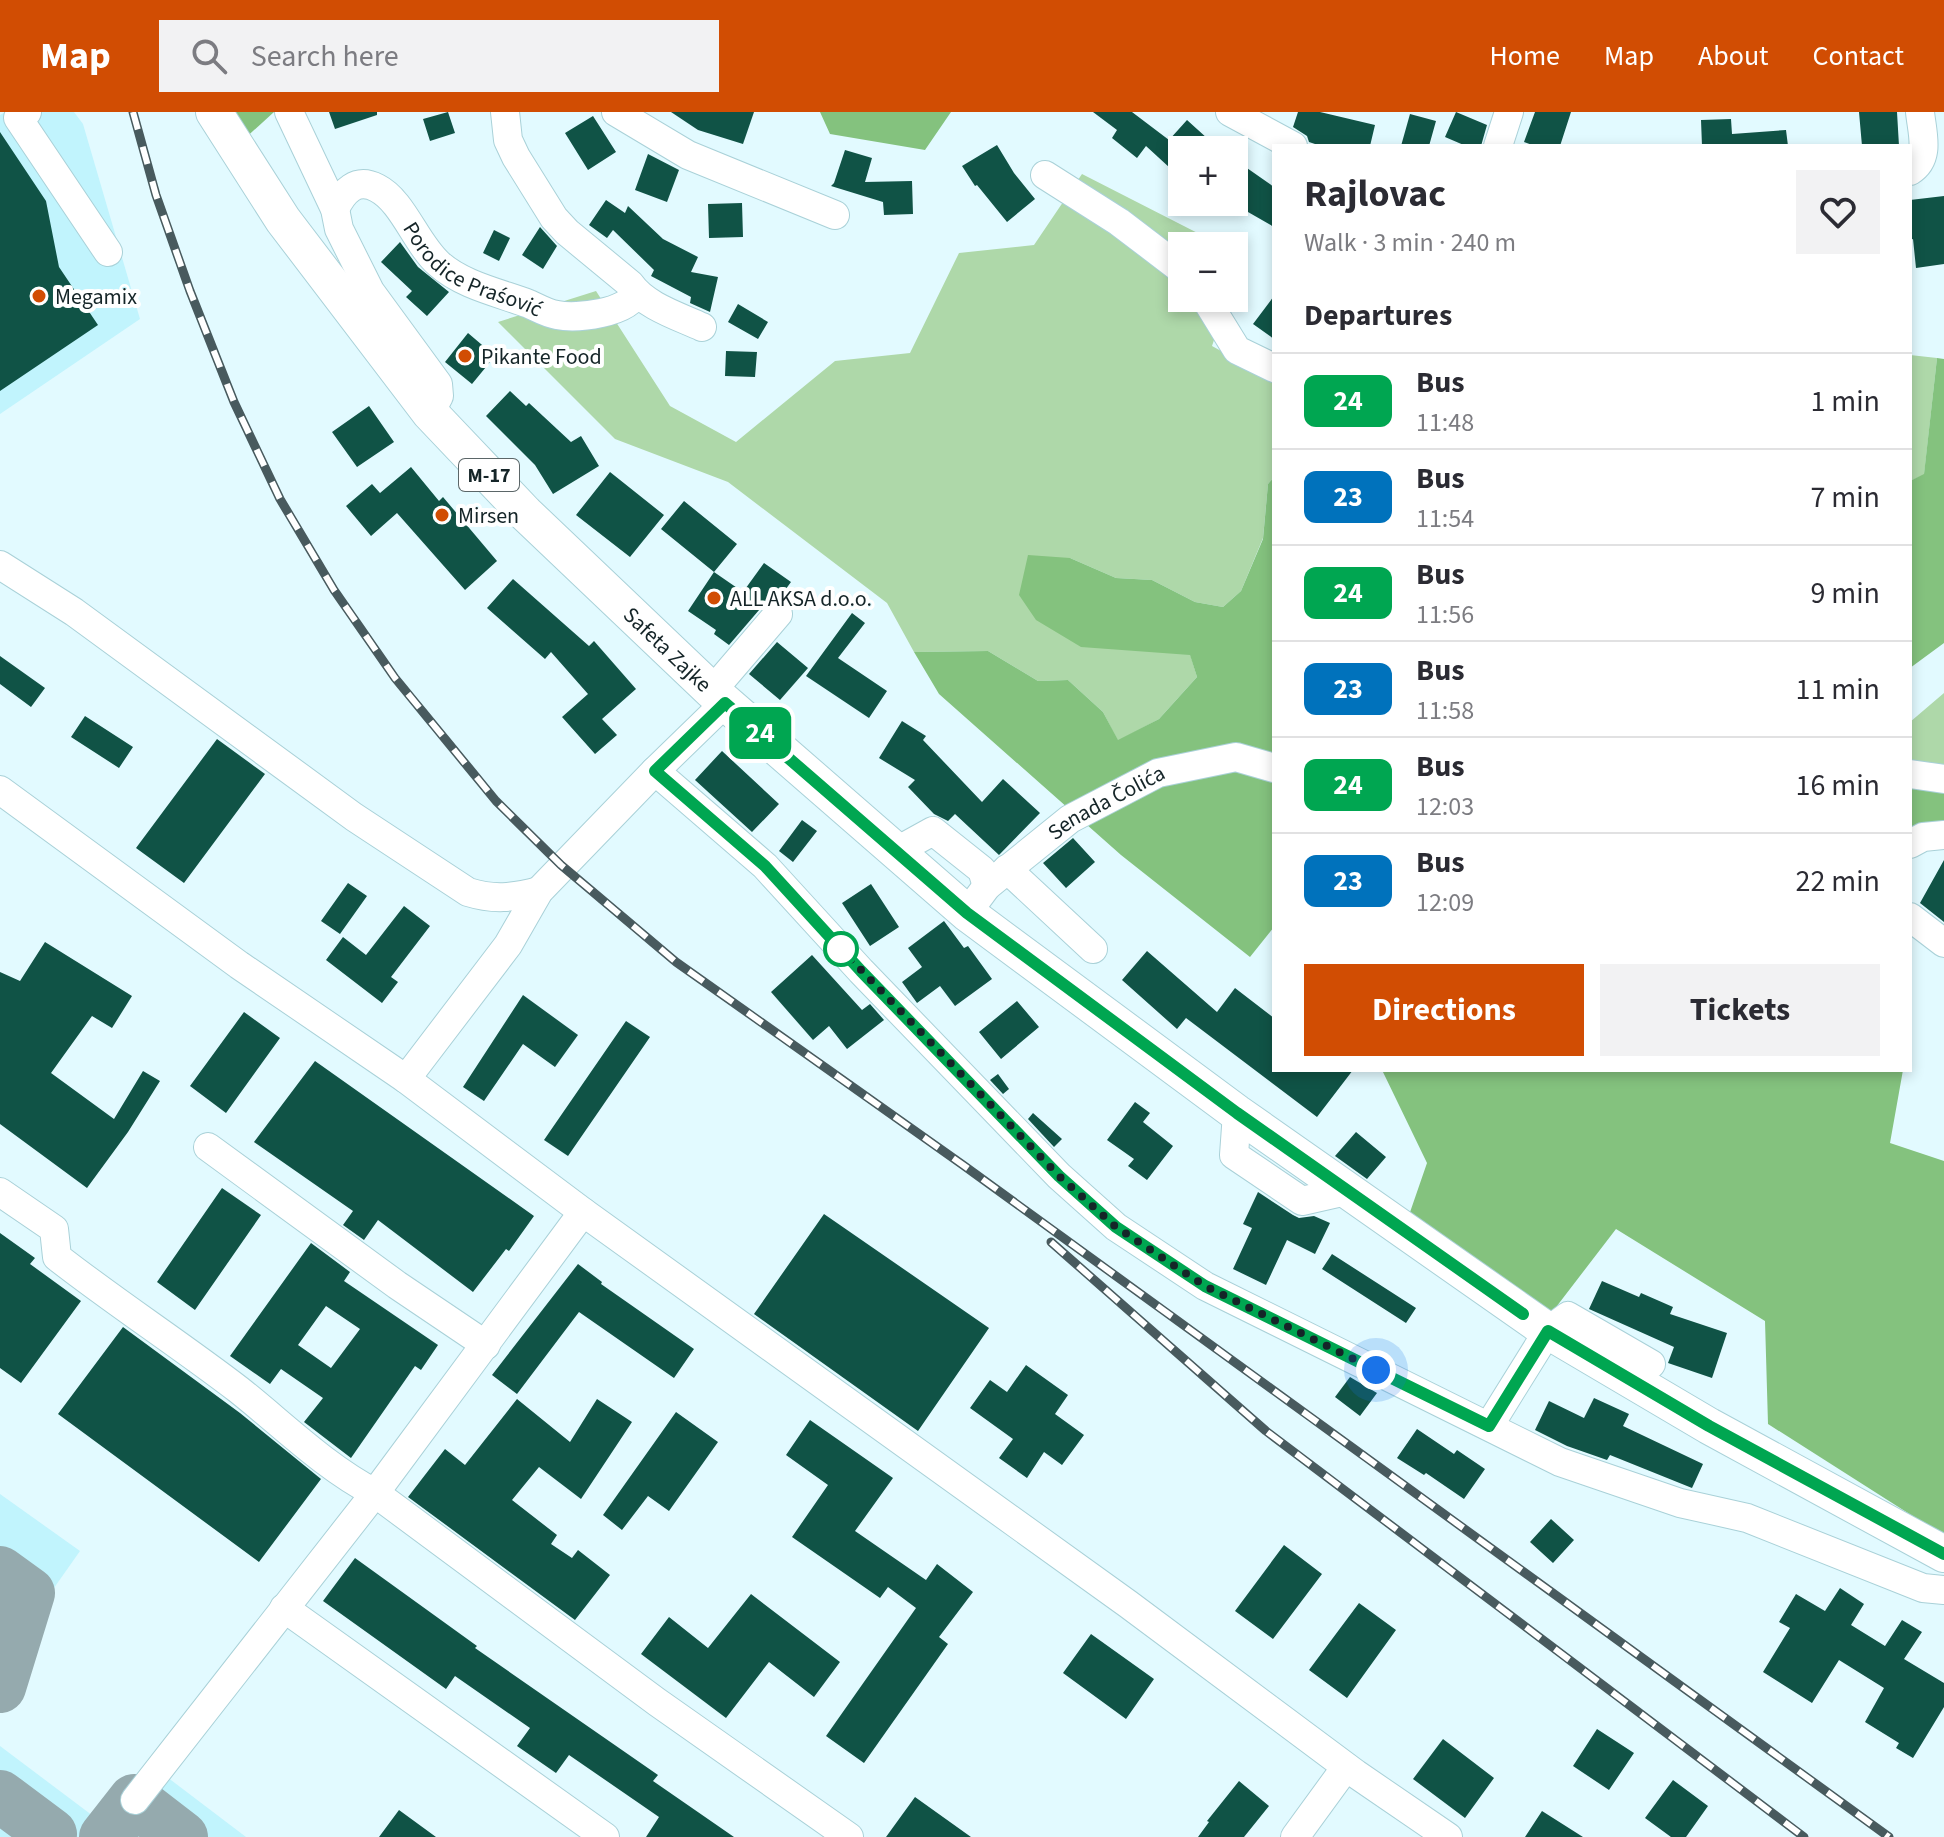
<!DOCTYPE html>
<html lang="en">
<head>
<meta charset="utf-8">
<style>
	:root { --surface:#fff; --page:#f2f2f3; --text:#2b2b33; --muted:#7c7c81; --line:#e1e1e2; --accent:#d14d03 }
	body { margin:0; font-family:"Source Sans 3",sans-serif; background:var(--page); color:var(--text); height:100vh; display:flex; flex-direction:column; font-size:30px; white-space:nowrap }
	* { box-sizing:border-box; margin:0 }
	p { font-size:26px; color:var(--muted) }
	.icon { flex:none; width:44px; height:44px; fill:none; stroke:currentColor; stroke-width:2; stroke-linecap:round; stroke-linejoin:round }
	.map { position:relative; flex:1; overflow:hidden }
	.panel { position:absolute; left:1272px; top:32px; width:640px; height:928px; display:flex; flex-direction:column; background:var(--surface); border-radius:0px; box-shadow:0 4px 12px #0003 }
	.panel>* { flex:none }
	.badge { padding:0 16px; border-radius:12px; font-size:28px; line-height:52px }
	.buttons { position:absolute; left:1168px; top:24px; display:grid; gap:16px }
	.buttons a { display:grid; place-items:center; width:80px; height:80px; border-radius:0px; background:var(--surface); box-shadow:0 4px 12px #0003; font-size:40px }
	.you { position:absolute; width:40px; height:40px; margin:-20px; border:6px solid #fff; border-radius:50%; background:#1a73e8; box-shadow:0 0 0 12px #1a73e833 }
	.map>.badge { position:absolute; translate:-50% -50%; box-shadow:0 0 0 4px #fff }
	h2 { padding:0 32px; font-size:30px; line-height:72px }
	.round { display:grid; place-items:center; flex:none; width:84px; height:84px; border-radius:0px; background:var(--page) }
	.summary { display:flex; align-items:center; justify-content:space-between; height:136px; padding:0 32px }
	h1 { font-size:38px; font-weight:700; line-height:60px }
	.action { display:flex; gap:16px; margin-top:auto; padding:16px 32px }
	.action a { flex:1; height:92px; border-radius:0px; background:var(--accent); color:#fff; font-size:32px; font-weight:700; line-height:92px; text-align:center }
	.action a+a { background:var(--page); color:var(--text) }
	ul { padding:0; list-style:none }
	li { display:flex; align-items:center; gap:24px; height:96px; padding:0 32px; border-top:2px solid var(--line) }
	li div { flex:1 }
	li b { display:block; font-size:30px }
	li em { font-style:normal }
	li .badge { min-width:88px; font-weight:700; text-align:center }
	header { display:flex; align-items:center; gap:48px; box-sizing:border-box; height:112px; padding:0 40px; background:var(--accent); color:#fff }
	header strong { font-size:38px }
	nav { display:flex; gap:44px; margin-inline-start:auto; font-size:28px }
	.search { width:560px; height:72px; background:var(--page); display:flex; align-items:center; gap:20px; box-sizing:border-box; padding:0 28px; border-radius:0px; color:var(--muted); font-size:30px }
	.map>svg:first-child { display:block }
	.built { fill:#c1f4fd }
	.green { fill:#aed8a9 }
	.forest { fill:#84c27e }
	.lines { fill:none; stroke-linecap:round; stroke-linejoin:round }
	.taxiway { stroke:#95aaae; stroke-width:52 }
	.building { fill:#105346; fill-rule:evenodd }
	.minor-casing { stroke:#a9d1d8; stroke-width:30 }
	.major-casing { stroke:#a9d1d8; stroke-width:38 }
	.minor { stroke:#fff; stroke-width:28 }
	.major { stroke:#fff; stroke-width:36 }
	.rail-casing { stroke:#485a5e; stroke-width:9 }
	.rail { stroke:#fff; stroke-width:6; stroke-dasharray:18; stroke-linecap:butt }
	.line-casing { stroke:#fff; stroke-width:18 }
	.line { stroke:#00a651; stroke-width:12 }
	.walk { stroke:#152528; stroke-width:8; stroke-dasharray:0 14.4 }
	.poi-dot { fill:#d14d03; stroke:#fff; stroke-width:3 }
	.stop-dot { fill:#fff; stroke:#00a651; stroke-width:4 }
	.labels { text-anchor:middle; stroke-width:8; stroke-linejoin:round; paint-order:stroke }
	.shield { fill:#fff; stroke:#5b6668; stroke-width:2 }
	.shield-label { font-size:20px; font-weight:bold; fill:#152528 }
	.street-label { font-size:22px; fill:#152528; stroke:#fff }
	.poi-label { font-size:22px; fill:#152528; stroke:#fff; text-anchor:start }
</style>
</head>
<body>
<header>
<strong>Map</strong>
<div class="search"><svg class="icon" aria-label="search" viewBox="0 0 24 24"><circle cx="10" cy="10" r="6"/><path d="M15 15l6 6"/></svg>Search here</div>
<nav><a>Home</a><a>Map</a><a>About</a><a>Contact</a></nav>
</header>
<div class="map">
<svg width="1944" height="1725" viewBox="0 0 1944 1725">
	<rect width="100%" height="100%" fill="#e2faff"/>
	<path class="built" d="M5,0H74L83,12L140,207L0,302V3Z
		M0,1382L80,1439L6,1544L0,1539Z
		M0,1634L117,1722L115,1725H0Z
		M167,1665L246,1725H123Z"/>
	<path class="green" d="M1082,62L1223,134H1182V186H1228L1212,234L1274,268V365L1268,372L1263,426L1241,479L1223,495L1195,490L1152,468L1116,466L1070,446L1139,537L1190,542L1197,565L1159,607L1118,629L1103,600L1068,568L1038,569L988,539L914,540L887,491L728,370L615,327L498,210L596,179L670,294L736,330L835,249L910,241L959,141L1034,133Z
		M1910,243L1937,246L1924,363L1910,369Z
		M1944,581V667L1910,662V610Z"/>
	<path class="forest" d="M232,0H274L242,29Z
		M820,0H951L925,38L830,22Z
		M1937,246L1944,247V531L1910,556V369L1924,362Z
		M1274,365V815L1250,845L1121,743L939,582L914,540L988,539L1038,569L1068,568L1103,600L1118,628L1159,607L1197,565L1190,543L1081,535L1036,508L1019,483L1028,443L1070,446L1116,466L1152,468L1195,490L1223,495L1241,479L1263,427L1268,372Z
		M1910,676L1944,680V725L1910,729Z
		M1382,958H1903L1890,1031L1944,1049V1424L1768,1312L1765,1209L1616,1117L1550,1203L1408,1106L1427,1051Z"/>
	<g class="lines">
		<path class="taxiway" d="M0,1460L29,1481L0,1575
			M0,1684L51,1722L48,1725
			M105,1725L134,1688L182,1725"/>
	</g>
	<path class="building" d="M329,0H377V3L335,17Z
		M448,0L455,21L430,29L423,7Z
		M671,0H754L743,32L698,18Z
		M1093,0H1132L1169,28L1187,8L1208,27L1198,38H1182V67L1146,34L1137,46L1112,26L1117,18Z
		M1298,0H1320L1375,13L1370,34H1321L1309,30L1307,24L1293,15Z
		M1456,0L1487,13L1481,34H1466L1445,25Z
		M1535,0H1571L1560,34H1535L1524,30Z
		M1859,0H1897L1899,34H1862Z
		M1410,2L1436,9L1429,34H1401Z
		M593,4L616,40L588,58L565,21Z
		M1731,7L1732,22L1786,18L1788,34H1702L1701,8Z
		M0,20L46,89L59,155L98,213L0,279Z
		M997,33L1014,61L1035,87L1007,110L977,73L975,74L962,54Z
		M845,38L872,46L865,70L912,69L913,102L884,103L883,90L831,74L834,71Z
		M648,42L679,58L667,90L635,78Z
		M1234,47L1274,75V115L1234,92Z
		M1944,84V152L1916,156L1913,127L1910,128V88Z
		M606,88L625,101L628,94L663,127L698,145L691,160L718,165L710,200L690,191L691,185L651,164L654,158L613,118L607,126L589,113Z
		M742,91L743,125L709,126L708,92Z
		M540,115L557,134L543,157L522,143Z
		M494,118L510,126L499,149L483,141Z
		M400,130L418,155L449,180L427,204L406,185L412,179L381,150Z
		M1274,184V227L1253,212Z
		M738,192L768,210L758,227L728,210Z
		M468,221L495,244L472,272L445,250Z
		M726,239L757,240L755,265L725,264Z
		M510,279L526,294L529,291L571,330L581,324L599,354L553,382L535,353L486,304Z
		M369,294L394,330L357,355L332,320Z
		M411,355L439,389L443,385L497,449L465,478L397,401L371,424L346,394L372,372L380,381Z
		M610,360L664,403L630,445L576,403Z
		M684,389L737,432L714,460L661,417Z
		M764,451L791,470L780,485L765,491L729,533L714,522L716,518L688,499L714,460L743,480Z
		M513,467L589,534L594,529L636,577L602,607L617,623L595,642L562,605L588,582L551,540L545,547L487,496Z
		M852,501L865,511L838,546L887,579L869,606L806,564Z
		M777,530L808,556L780,588L749,562Z
		M0,544L45,576L31,595L0,572Z
		M85,604L133,635L119,656L71,625Z
		M902,609L926,624L923,628L982,690L1003,667L1040,701L999,743L955,702L948,709L934,702L908,675L915,668L879,646Z
		M217,627L265,662L184,771L136,736Z
		M722,639L779,692L752,720L695,668Z
		M802,708L817,719L793,750L779,739Z
		M1073,726L1095,750L1066,776L1043,751Z
		M1944,748V810L1920,791Z
		M348,771L367,784L340,822L321,809Z
		M871,772L899,815L870,834L842,791Z
		M404,794L430,814L391,865L398,870L382,891L326,848L343,825L366,843Z
		M944,809L964,836L968,834L992,867L955,894L940,874L917,891L902,870L922,855L908,836Z
		M45,830L132,884L112,916L92,904L51,961L114,1007L143,959L160,969L128,1020L87,1076L0,1012V860L20,869Z
		M1147,839L1217,900L1235,876L1274,906V958H1353L1317,1005L1186,906L1177,917L1122,868Z
		M812,843L862,898L870,892L884,908L847,937L829,914L813,928L771,880Z
		M523,883L578,923L555,955L523,932L484,989L463,975Z
		M1017,889L1039,915L1001,947L979,920Z
		M244,900L280,926L226,1001L190,974Z
		M626,909L650,925L568,1044L544,1028Z
		M315,949L534,1104L509,1139L506,1137L473,1180L378,1108L364,1128L343,1113L353,1099L254,1030Z
		M998,962L1009,977L1003,982L990,968Z
		M1135,990L1150,1001L1143,1010L1173,1034L1147,1068L1128,1054L1134,1047L1107,1028Z
		M1033,1001L1062,1027L1054,1035L1028,1007Z
		M1356,1020L1386,1045L1367,1067L1335,1044Z
		M222,1076L261,1103L195,1198L157,1170Z
		M1258,1080L1293,1103L1299,1106L1314,1104L1330,1111L1315,1142L1287,1128L1266,1173L1233,1157L1252,1116L1243,1112Z
		M824,1102L989,1216L918,1319L754,1202Z
		M0,1121L35,1146L30,1152L81,1189L21,1271L0,1256Z
		M311,1131L350,1160L344,1169L438,1233L421,1258L415,1254L351,1346L304,1310L323,1286L281,1257L270,1272L230,1244ZM326,1194L360,1217L331,1256L298,1233Z
		M1332,1142L1416,1196L1406,1211L1322,1157Z
		M578,1152L602,1170L601,1172L694,1237L674,1266L579,1200L517,1282L492,1263Z
		M1602,1169L1639,1185L1641,1181L1673,1195L1670,1202L1727,1221L1712,1266L1668,1251L1674,1235L1589,1197Z
		M123,1215L240,1301L321,1367L259,1450L58,1302Z
		M1026,1253L1068,1283L1055,1302L1084,1323L1062,1353L1044,1340L1027,1366L999,1346L1013,1327L970,1296L990,1268L1007,1280Z
		M1350,1265L1377,1281L1360,1304L1335,1285Z
		M1594,1286L1629,1302L1623,1314L1703,1352L1692,1376L1610,1343L1607,1348L1567,1334L1535,1318L1549,1289L1584,1306Z
		M517,1287L570,1330L597,1287L632,1310L581,1387L539,1355L512,1388L557,1423L551,1432L572,1446L578,1438L610,1463L575,1508L408,1385L445,1337L465,1353Z
		M676,1300L718,1330L669,1399L648,1384L622,1418L603,1403Z
		M810,1308L893,1366L855,1419L926,1468L937,1452L973,1480L939,1525L948,1532L864,1651L826,1624L916,1496L888,1475L880,1486L792,1425L828,1373L786,1343Z
		M1417,1317L1454,1342L1457,1338L1485,1357L1464,1387L1426,1361L1424,1363L1397,1346Z
		M1551,1407L1574,1428L1553,1451L1530,1430Z
		M1284,1433L1322,1462L1273,1527L1235,1499Z
		M355,1446L477,1534L475,1536L658,1663L653,1669L734,1725H646L659,1705L569,1643L556,1661L517,1634L530,1616L455,1564L446,1577L323,1489Z
		M1840,1476L1864,1492L1851,1513L1885,1534L1902,1508L1922,1520L1904,1547L1944,1571V1595L1913,1646L1896,1636L1899,1631L1865,1610L1884,1576L1839,1548L1812,1591L1763,1560L1790,1516L1779,1510L1796,1482L1825,1499Z
		M751,1482L840,1550L814,1585L769,1550L726,1606L641,1542L669,1505L708,1536Z
		M1359,1491L1396,1518L1347,1586L1309,1558Z
		M1091,1522L1154,1567L1126,1607L1063,1561Z
		M1597,1617L1634,1641L1609,1678L1573,1654Z
		M1443,1627L1494,1666L1465,1706L1413,1667Z
		M1673,1668L1708,1694L1686,1725H1671L1645,1706Z
		M1239,1669L1269,1694L1244,1725H1198L1209,1710L1207,1709Z
		M915,1685L971,1725H886Z
		M399,1698L436,1725H379Z
		M1542,1699L1583,1725H1525Z"/>
	<g class="lines">
		<g class="minor-casing">
			<g id="minor">
				<path d="M27,0L18,6L108,140"/>
				<path d="M289,0L335,97L339,117L370,179L438,272L439,284L430,301"/>
				<path d="M505,0L508,28L516,45L554,106L567,120L630,172C645,194 678,204 702,215"/>
				<path d="M616,0L688,43L835,103"/>
				<path d="M1230,0L1293,34"/>
				<path d="M1498,34L1509,0"/>
				<path d="M1910,59C1931,46 1922,21 1920,0"/>
				<path d="M1045,63L1119,110L1182,158"/>
				<path id="s1" d="M335,97C343,80 356,65 377,76C403,89 416,132 439,152C462,173 500,181 529,192C538,196 548,202 557,203C577,207 628,201 636,181"/>
				<path d="M1205,186L1237,238L1274,256"/>
				<path d="M0,453L74,500L354,705L468,780C494,788 512,786 539,779"/>
				<path d="M712,579L778,502"/>
				<path d="M725,591L655,659L765,754L861,859L1059,1064L1116,1115L1205,1174L1560,1350L1680,1391L1747,1406L1923,1476L1944,1478"/>
				<path d="M1910,662L1944,667"/>
				<path d="M0,678L239,853L406,967L583,1100L1128,1492L1356,1662L1448,1725"/>
				<path d="M1910,732L1923,725L1944,723"/>
				<path d="M895,740L933,719L982,758L987,774"/>
				<path d="M1007,757L1093,837"/>
				<path id="s2" d="M967,801L987,774L1070,707L1158,661L1236,645L1274,656"/>
				<path d="M1910,805L1944,831"/>
				<path d="M406,967L508,833L539,779L655,659"/>
				<path d="M1237,1001L1234,1043L1302,1089L1346,1079"/>
				<path d="M208,1035L397,1173L486,1233"/>
				<path d="M0,1080L54,1117L57,1145C116,1191 179,1232 239,1278C283,1313 325,1355 375,1381L657,1590L849,1725"/>
				<path d="M1489,1314L1548,1219L1568,1204L1651,1252"/>
				<path d="M284,1496L605,1725"/>
				<path d="M135,1688L375,1381L583,1100"/>
				<path d="M1295,1725L1346,1655"/>
			</g>
		</g>
		<g class="major-casing">
			<g id="major">
				<path id="s3" d="M214,0L283,108L430,301L525,401L712,579L967,801L1237,1001L1548,1219L1709,1314L1944,1442"/>
			</g>
		</g>
		<use href="#minor" class="minor"/>
		<use href="#major" class="major"/>
		<g class="rail-casing">
			<path id="rail" d="M133,0L156,83L190,179L234,290L280,387L334,478L395,566L496,689L561,753L676,850L963,1053L1889,1725
				M1051,1130L1266,1319L1804,1725"/>
		</g>
		<use href="#rail" class="rail"/>
	</g>
	<g class="lines">
		<g class="line-casing">
			<path id="line" d="M1523,1202L1237,1001L967,801L725,591L655,659L765,754L861,859L1059,1064L1116,1115L1205,1174L1489,1314L1548,1219L1709,1314L1944,1442"/>
		</g>
		<use href="#line" class="line"/>
		<path class="walk" d="M841,837L1059,1064L1116,1115L1205,1174L1376,1258"/>
	</g>
	<g class="poi-dot">
		<circle cx="39" cy="184" r="8"/>
		<circle cx="465" cy="244" r="8"/>
		<circle cx="442" cy="403" r="8"/>
		<circle cx="714" cy="486" r="8"/>
	</g>
	<circle class="stop-dot" cx="841" cy="837" r="16"/>
	<g class="labels">
		<rect class="shield" x="459" y="347" width="60" height="32" rx="6"/>
		<g class="shield-label">
			<text x="489" y="370">M-17</text>
		</g>
		<g class="street-label">
			<text dy="8" stroke="none"><textPath href="#s1" startOffset="184">Porodice Praśović</textPath></text>
			<text dy="8" stroke="none"><textPath href="#s3" startOffset="706">Safeta Zajke</textPath></text>
			<text dy="8" stroke="none"><textPath href="#s2" startOffset="180">Senada Čolića</textPath></text>
		</g>
		<g class="poi-label">
			<text x="55" y="192">Megamix</text>
			<text x="481" y="252">Pikante Food</text>
			<text x="458" y="411">Mirsen</text>
			<text x="730" y="494">ALL AKSA d.o.o.</text>
		</g>
	</g>
</svg>
<div class="buttons">
<a>+</a>
<a>−</a>
</div>
<div class="you" style="left:1376px;top:1258px"></div>
<b class="badge" style="left:760px;top:621px;background:#00a651;color:#fff">24</b>
<section class="panel">
<div class="summary"><div><h1>Rajlovac</h1><p>Walk · 3 min · 240 m</p></div><a class="round"><svg class="icon" aria-label="heart" viewBox="0 0 24 24"><path d="M12 20l-8-8c-3-5 5-10 8-4 3-6 11-1 8 4z"/></svg></a></div>
<h2>Departures</h2>
<ul>
<li><span class="badge" style="background:#00a651;color:#fff">24</span><div><b>Bus</b><p>11:48</p></div><em>1 min</em></li>
<li><span class="badge" style="background:#0072bc;color:#fff">23</span><div><b>Bus</b><p>11:54</p></div><em>7 min</em></li>
<li><span class="badge" style="background:#00a651;color:#fff">24</span><div><b>Bus</b><p>11:56</p></div><em>9 min</em></li>
<li><span class="badge" style="background:#0072bc;color:#fff">23</span><div><b>Bus</b><p>11:58</p></div><em>11 min</em></li>
<li><span class="badge" style="background:#00a651;color:#fff">24</span><div><b>Bus</b><p>12:03</p></div><em>16 min</em></li>
<li><span class="badge" style="background:#0072bc;color:#fff">23</span><div><b>Bus</b><p>12:09</p></div><em>22 min</em></li>
</ul>
<div class="action"><a>Directions</a><a>Tickets</a></div>
</section>
</div>
</body>
</html>
